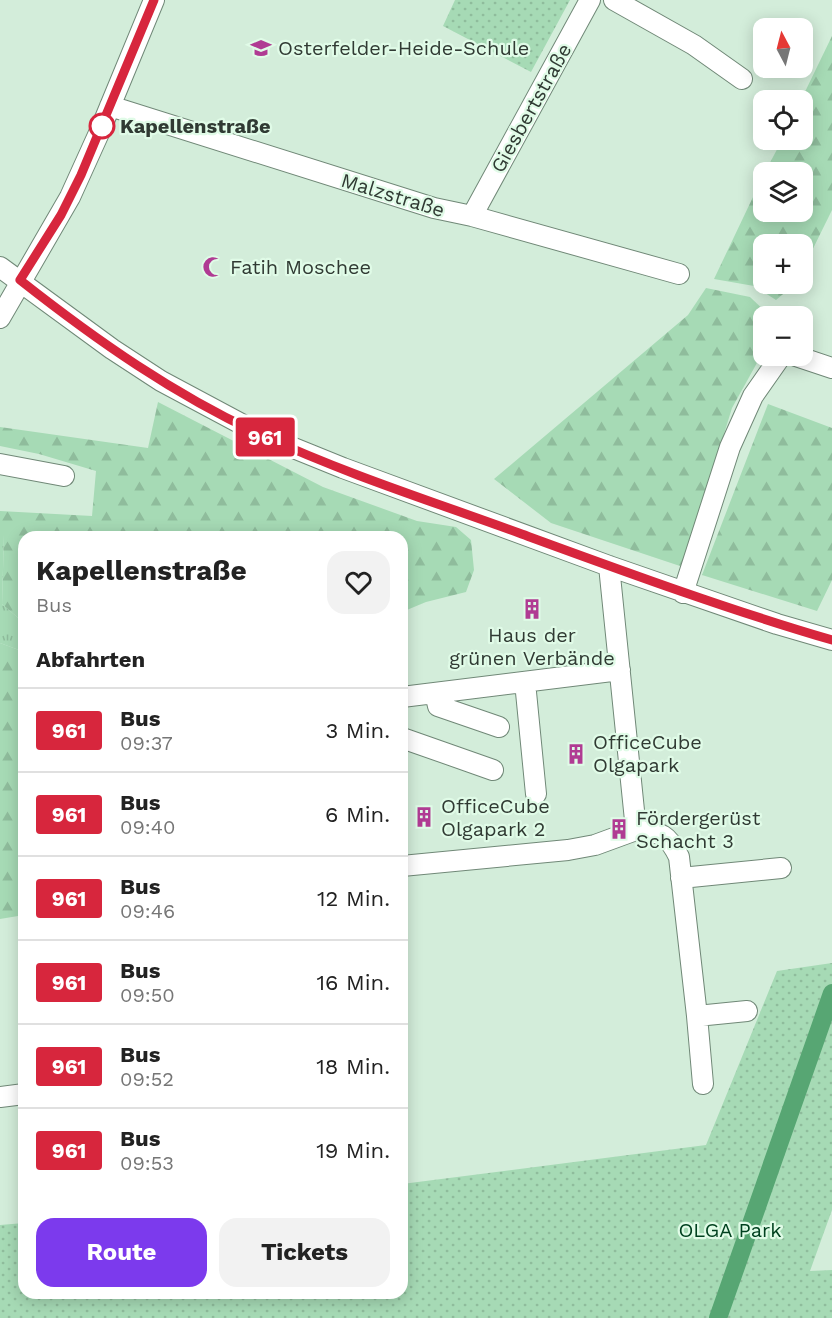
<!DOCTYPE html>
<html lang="de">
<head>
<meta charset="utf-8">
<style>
	:root { --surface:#fff; --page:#f2f2f2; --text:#222; --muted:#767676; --line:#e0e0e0; --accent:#7c3aed }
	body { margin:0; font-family:"Work Sans",sans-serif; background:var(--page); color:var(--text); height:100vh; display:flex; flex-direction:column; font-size:22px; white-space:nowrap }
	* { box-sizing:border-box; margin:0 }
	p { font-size:20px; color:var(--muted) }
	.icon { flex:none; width:33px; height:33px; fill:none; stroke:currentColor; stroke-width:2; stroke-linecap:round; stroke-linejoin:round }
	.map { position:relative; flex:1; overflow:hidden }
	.side { position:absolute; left:18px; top:531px; width:390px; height:768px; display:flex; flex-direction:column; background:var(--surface); border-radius:18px; box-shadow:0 3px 15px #0003 }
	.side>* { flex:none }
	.badge { padding:0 12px; border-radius:4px; font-size:21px; line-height:39px }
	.needle { width:39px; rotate:353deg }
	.controls { position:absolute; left:753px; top:18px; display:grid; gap:12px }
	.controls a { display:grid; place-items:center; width:60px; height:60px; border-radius:12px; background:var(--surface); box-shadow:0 3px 15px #0003; font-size:30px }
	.map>.badge { position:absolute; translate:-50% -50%; box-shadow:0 0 0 3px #fff }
	h2 { padding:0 18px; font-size:22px; line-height:54px }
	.round { display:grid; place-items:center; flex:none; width:63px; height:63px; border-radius:18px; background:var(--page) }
	.head { display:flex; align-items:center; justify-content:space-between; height:102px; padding:0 18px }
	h1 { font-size:28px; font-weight:700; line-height:45px }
	.action { display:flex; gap:12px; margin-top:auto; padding:12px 18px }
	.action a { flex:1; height:69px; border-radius:18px; background:var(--accent); color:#fff; font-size:24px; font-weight:700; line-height:69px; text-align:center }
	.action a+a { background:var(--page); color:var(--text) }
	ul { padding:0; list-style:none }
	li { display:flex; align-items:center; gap:18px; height:84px; padding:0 18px; border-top:2px solid var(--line) }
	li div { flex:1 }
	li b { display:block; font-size:22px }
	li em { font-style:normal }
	li .badge { min-width:66px; font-weight:700; text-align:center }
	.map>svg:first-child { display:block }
	.grass { fill:url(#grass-tufts) }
	.forest { fill:url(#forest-firs) }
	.park { fill:url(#park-dots) }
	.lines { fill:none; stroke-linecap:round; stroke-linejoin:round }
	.canal { stroke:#57a673; stroke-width:18 }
	.minor-casing { stroke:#708877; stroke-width:22 }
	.minor { stroke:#fff; stroke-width:20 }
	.line-casing { stroke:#fff; stroke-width:14 }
	.line { stroke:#d7263d; stroke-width:9 }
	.stop-dot { fill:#fff; stroke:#d7263d; stroke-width:3 }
	.labels { text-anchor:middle; stroke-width:4.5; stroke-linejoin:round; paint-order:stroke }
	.poi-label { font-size:20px; fill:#303a33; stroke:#e0fbe7; text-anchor:start }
	.street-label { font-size:20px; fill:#303a33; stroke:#e0fbe7 }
	.stop-label { font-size:20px; font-weight:bold; fill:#303a33; stroke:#e0fbe7; text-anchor:start }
	.park-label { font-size:20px; fill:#00411f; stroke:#e0fbe7 }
</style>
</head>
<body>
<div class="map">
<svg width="832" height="1318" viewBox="0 0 832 1318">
	<defs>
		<pattern id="grass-tufts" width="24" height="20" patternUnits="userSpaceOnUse" patternTransform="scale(1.5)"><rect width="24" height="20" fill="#a6dab5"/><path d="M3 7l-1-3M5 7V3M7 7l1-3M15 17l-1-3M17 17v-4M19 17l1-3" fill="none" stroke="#8fbc9c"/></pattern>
		<pattern id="forest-firs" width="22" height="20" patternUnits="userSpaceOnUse" patternTransform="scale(1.5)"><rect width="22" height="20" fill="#a6dab5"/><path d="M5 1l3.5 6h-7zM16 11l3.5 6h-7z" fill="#8fbc9c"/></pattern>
		<pattern id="park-dots" width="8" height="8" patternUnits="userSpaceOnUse" patternTransform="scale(1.5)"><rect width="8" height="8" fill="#a6dab5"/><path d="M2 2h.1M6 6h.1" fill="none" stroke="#8fbc9c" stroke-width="1.8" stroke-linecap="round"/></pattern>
	</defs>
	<rect width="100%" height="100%" fill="#d3edda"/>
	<path class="grass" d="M0,535H4L2,604L24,623V642L19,650L0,643Z"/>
	<path class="forest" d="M832,36V210L803,269L802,244H764V284H795L776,300L754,286L714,279L763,176L764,212H802V172H765L782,140H802V100H801Z
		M706,288L750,297L766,312L767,316H764L763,352L732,408L683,567L551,523L494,479L688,315Z
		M158,402L323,487L417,521L456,527L471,540L474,570L466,592L426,602L402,612V537H24V623L2,604L4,535H0V511L92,516L96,471L39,454L0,446V427L148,448Z
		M768,404L832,428V580L817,611L702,575Z
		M24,642V682L21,688L24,716V915L0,919V643L19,650Z"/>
	<path class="park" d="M455,0H570L531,72L443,26Z
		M832,963V1210L810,1271L832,1270V1318H0V1225L24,1223V1293H402V1184L706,1145L777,971Z"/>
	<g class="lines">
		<path class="canal" d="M718,1318L832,993"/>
		<g class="minor-casing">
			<path id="minor" d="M614,0L694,45L742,79
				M110,106L434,208L472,216L679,274
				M472,216L590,0
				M0,267L112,349L161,381L264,436L343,468L609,566L777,624L832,640
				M0,318L70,197L99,133L154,0
				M796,356L832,368
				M0,464L64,476
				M683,593L730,447L753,396L781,356
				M525,682L536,794
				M435,693L438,706L499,727
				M402,697L620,670
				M402,738L493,770
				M636,830C662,833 667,833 679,857L697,1016L703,1084
				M402,866L568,850L595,845L636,830L609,566
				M681,878L781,868
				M697,1016L747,1011
				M0,1097L24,1094"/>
		</g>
		<use href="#minor" class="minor"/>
	</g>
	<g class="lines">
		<g class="line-casing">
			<path id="line" d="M154,0L81,175L61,215L20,280C96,340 176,396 264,436C346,474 434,502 519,533C623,571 726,609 832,640"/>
		</g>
		<use href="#line" class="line"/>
	</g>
	<defs>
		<g id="school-bare" transform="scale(1.62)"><path d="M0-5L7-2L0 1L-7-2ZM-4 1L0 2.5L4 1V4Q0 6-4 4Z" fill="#b03b93" stroke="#e0fbe7" stroke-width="2.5" paint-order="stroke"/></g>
		<g id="mosque-bare" transform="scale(1.62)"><path d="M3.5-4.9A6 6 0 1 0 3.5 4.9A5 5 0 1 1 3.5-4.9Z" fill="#b03b93" stroke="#e0fbe7" stroke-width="2.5" paint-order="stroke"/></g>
		<g id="building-bare" transform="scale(1.62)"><path d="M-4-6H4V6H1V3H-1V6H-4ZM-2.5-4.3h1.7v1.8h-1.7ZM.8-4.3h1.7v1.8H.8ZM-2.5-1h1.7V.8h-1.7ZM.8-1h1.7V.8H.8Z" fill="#b03b93" stroke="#e0fbe7" stroke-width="2.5" paint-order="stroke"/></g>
	</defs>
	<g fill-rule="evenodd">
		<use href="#school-bare" x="261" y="48"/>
		<use href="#mosque-bare" x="213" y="267"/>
		<use href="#building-bare" x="532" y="609"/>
		<use href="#building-bare" x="576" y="754"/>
		<use href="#building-bare" x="424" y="817"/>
		<use href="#building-bare" x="619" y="829"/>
	</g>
	<circle class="stop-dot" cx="102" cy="126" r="12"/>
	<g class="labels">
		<g class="poi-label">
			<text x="278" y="55">Osterfelder-Heide-Schule</text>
			<text x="230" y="274">Fatih Moschee</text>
			<text x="532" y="642" text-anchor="middle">Haus der<tspan x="532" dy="23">grünen Verbände</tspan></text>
			<text x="593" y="749">OfficeCube<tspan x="593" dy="23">Olgapark</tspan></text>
			<text x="441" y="813">OfficeCube<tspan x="441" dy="23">Olgapark 2</tspan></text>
			<text x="636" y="825">Fördergerüst<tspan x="636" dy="23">Schacht 3</tspan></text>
		</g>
		<g class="street-label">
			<text transform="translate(531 108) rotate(-61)" y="7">Giesbertstraße</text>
			<text transform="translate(393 195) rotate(17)" y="7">Malzstraße</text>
		</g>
		<g class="stop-label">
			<text x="120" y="133">Kapellenstraße</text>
		</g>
		<g class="park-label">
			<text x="730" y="1237">OLGA Park</text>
		</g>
	</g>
</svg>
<div class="controls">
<a><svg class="needle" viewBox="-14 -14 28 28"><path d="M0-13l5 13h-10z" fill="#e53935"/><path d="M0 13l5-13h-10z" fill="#767676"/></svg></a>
<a><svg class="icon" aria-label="locate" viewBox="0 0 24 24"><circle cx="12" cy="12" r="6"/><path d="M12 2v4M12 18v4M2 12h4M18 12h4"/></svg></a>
<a><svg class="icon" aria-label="layers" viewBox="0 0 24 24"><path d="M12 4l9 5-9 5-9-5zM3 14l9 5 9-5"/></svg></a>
<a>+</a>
<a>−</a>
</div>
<b class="badge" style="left:265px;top:437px;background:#d7263d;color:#fff">961</b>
<section class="side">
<div class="head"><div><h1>Kapellenstraße</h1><p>Bus</p></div><a class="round"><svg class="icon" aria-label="heart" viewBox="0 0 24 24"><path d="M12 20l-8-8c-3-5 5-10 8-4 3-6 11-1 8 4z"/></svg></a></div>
<h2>Abfahrten</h2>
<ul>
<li><span class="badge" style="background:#d7263d;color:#fff">961</span><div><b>Bus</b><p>09:37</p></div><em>3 Min.</em></li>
<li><span class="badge" style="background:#d7263d;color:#fff">961</span><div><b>Bus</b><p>09:40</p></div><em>6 Min.</em></li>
<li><span class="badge" style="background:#d7263d;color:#fff">961</span><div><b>Bus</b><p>09:46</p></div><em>12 Min.</em></li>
<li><span class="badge" style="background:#d7263d;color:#fff">961</span><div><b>Bus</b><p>09:50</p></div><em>16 Min.</em></li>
<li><span class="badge" style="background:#d7263d;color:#fff">961</span><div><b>Bus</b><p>09:52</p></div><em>18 Min.</em></li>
<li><span class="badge" style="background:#d7263d;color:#fff">961</span><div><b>Bus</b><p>09:53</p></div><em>19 Min.</em></li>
</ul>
<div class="action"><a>Route</a><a>Tickets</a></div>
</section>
</div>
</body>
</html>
